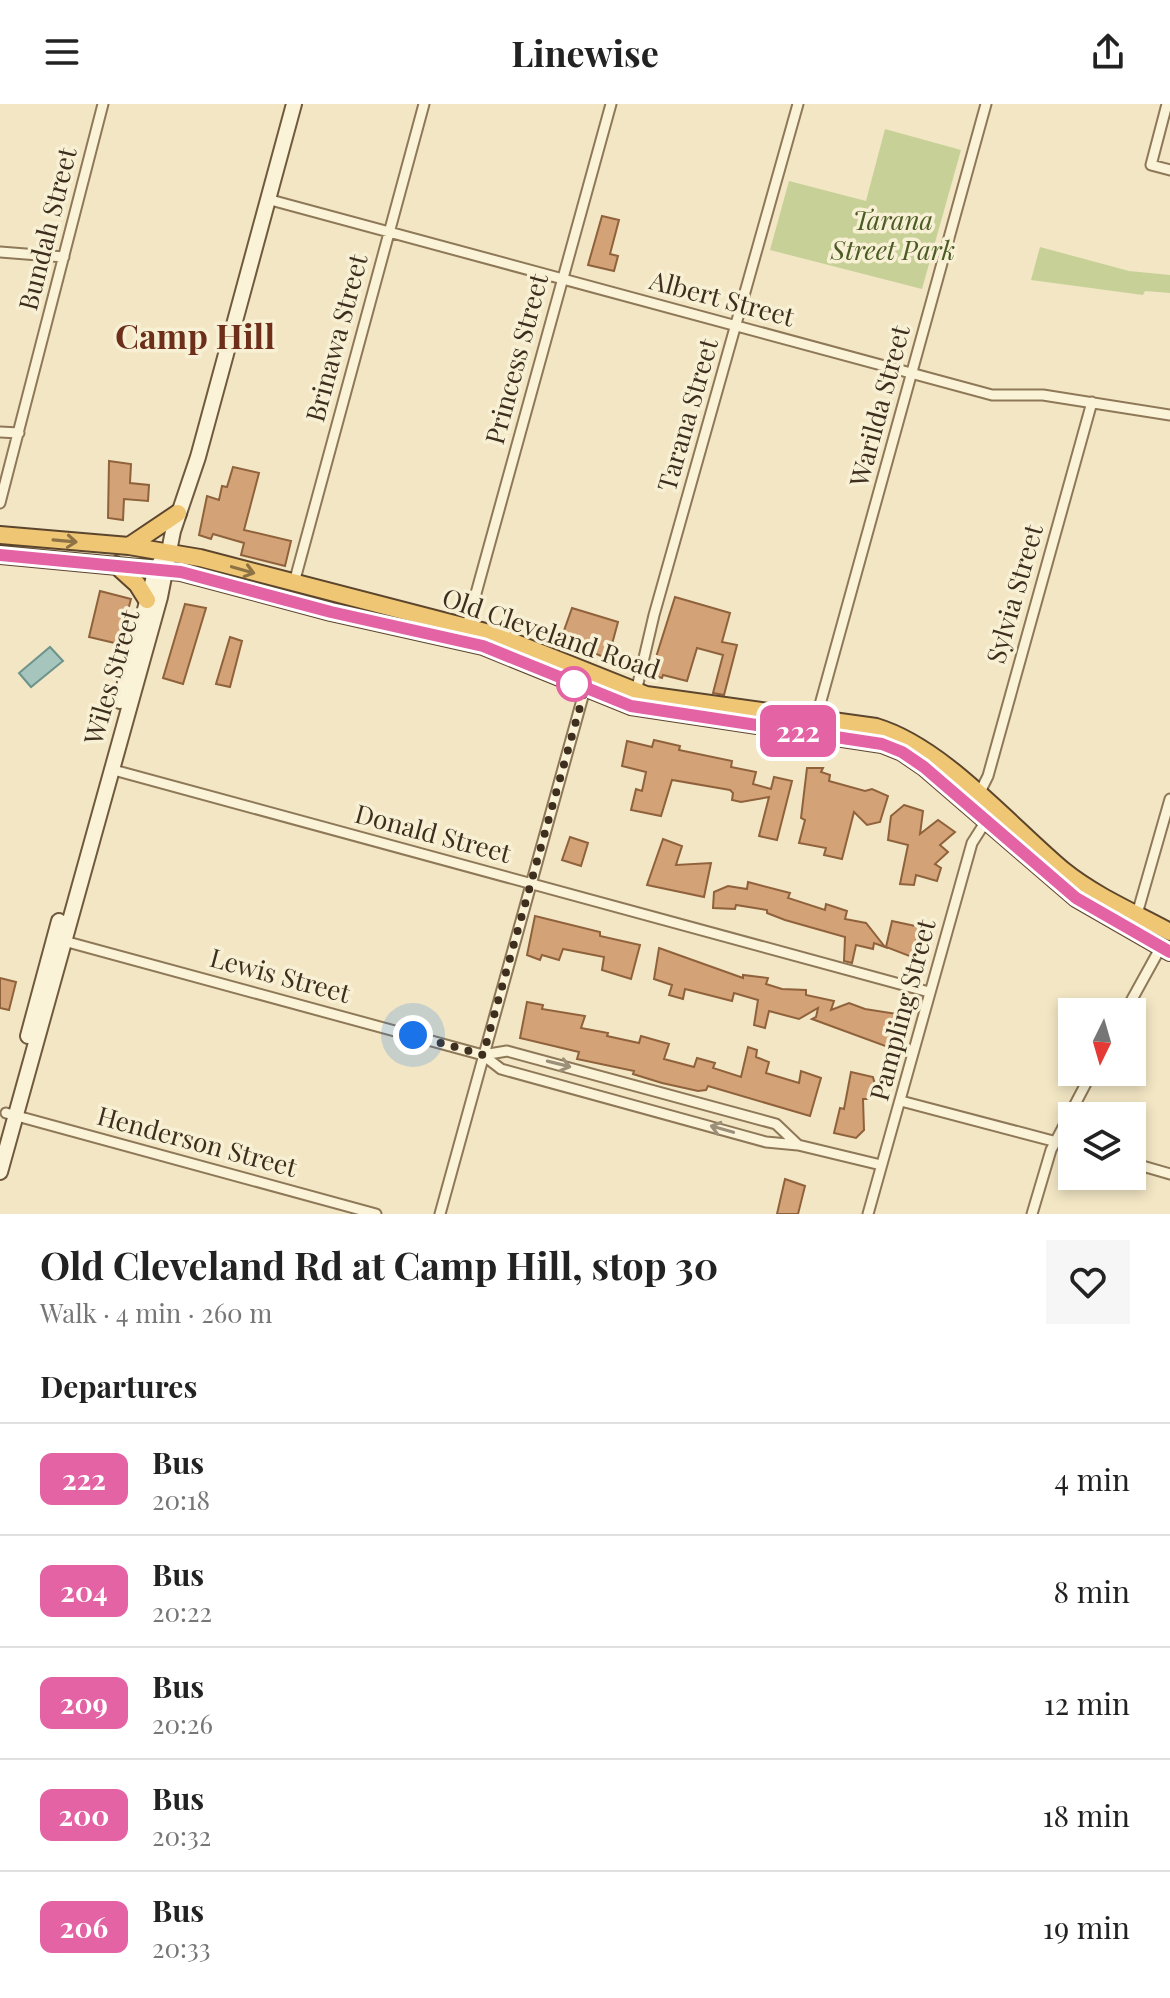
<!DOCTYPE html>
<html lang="en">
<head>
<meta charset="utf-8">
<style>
	:root { --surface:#fff; --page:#f6f6f6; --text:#222; --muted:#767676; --line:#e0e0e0 }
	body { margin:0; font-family:"Playfair Display",serif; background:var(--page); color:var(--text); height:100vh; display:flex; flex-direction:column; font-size:30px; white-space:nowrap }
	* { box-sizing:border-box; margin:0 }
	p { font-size:26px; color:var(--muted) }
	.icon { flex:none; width:44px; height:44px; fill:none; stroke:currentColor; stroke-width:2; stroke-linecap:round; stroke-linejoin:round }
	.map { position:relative; height:1110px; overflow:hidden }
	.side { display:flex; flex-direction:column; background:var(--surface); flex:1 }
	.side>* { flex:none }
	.badge { padding:0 16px; border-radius:12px; font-size:28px; line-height:52px }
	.needle { width:52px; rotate:185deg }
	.buttons { position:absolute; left:1058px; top:894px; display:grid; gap:16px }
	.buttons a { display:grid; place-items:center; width:88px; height:88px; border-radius:0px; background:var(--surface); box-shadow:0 4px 12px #0003; font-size:40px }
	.you { position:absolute; width:40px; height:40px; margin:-20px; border:6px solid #fff; border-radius:50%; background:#1a73e8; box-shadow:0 0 0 12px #1a73e833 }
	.map>.badge { position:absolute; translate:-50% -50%; box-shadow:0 0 0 4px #fff }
	h2 { padding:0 40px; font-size:30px; line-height:72px }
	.round { display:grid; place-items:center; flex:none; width:84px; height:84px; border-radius:0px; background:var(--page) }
	.head { display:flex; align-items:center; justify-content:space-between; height:136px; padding:0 40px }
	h1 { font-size:38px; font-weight:700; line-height:60px }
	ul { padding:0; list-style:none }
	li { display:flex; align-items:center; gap:24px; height:112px; padding:0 40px; border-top:2px solid var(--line) }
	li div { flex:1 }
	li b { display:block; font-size:30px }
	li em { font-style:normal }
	li .badge { min-width:88px; font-weight:700; text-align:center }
	header { display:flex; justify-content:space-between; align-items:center; height:104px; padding:0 40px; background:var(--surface); font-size:36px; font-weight:700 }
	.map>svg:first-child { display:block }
	.green { fill:#c7d197 }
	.water { fill:#a6c5bd; stroke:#6c948c; stroke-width:2 }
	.building { fill:#d3a277; stroke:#8f623c; stroke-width:2 }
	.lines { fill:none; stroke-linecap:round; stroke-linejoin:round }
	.minor-casing { stroke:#8e7858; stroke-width:13 }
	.secondary-casing { stroke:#70593c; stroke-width:18 }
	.trunk-casing { stroke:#5c452d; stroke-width:20 }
	.minor { stroke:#fbf3d8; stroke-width:9 }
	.secondary { stroke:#fbf3d8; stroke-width:14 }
	.trunk { stroke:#efc674; stroke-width:16 }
	.oneway { stroke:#8d7245 }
	.oneway2 { stroke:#9c907b }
	.line-casing { stroke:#fff; stroke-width:18 }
	.line { stroke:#e463a4; stroke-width:12 }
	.walk { stroke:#3d2e1e; stroke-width:8; stroke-dasharray:0 14.4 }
	.stop-dot { fill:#fff; stroke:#e463a4; stroke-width:4 }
	.labels { text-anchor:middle; stroke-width:7; stroke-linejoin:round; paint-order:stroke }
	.park-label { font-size:26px; font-style:italic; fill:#4a5b23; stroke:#f8f0d4 }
	.street-label { font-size:26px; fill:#3d2e1e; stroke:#f8f0d4 }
	.district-label { font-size:34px; font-weight:bold; fill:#6d2f19; stroke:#f8f0d4 }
</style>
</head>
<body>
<header><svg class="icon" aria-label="menu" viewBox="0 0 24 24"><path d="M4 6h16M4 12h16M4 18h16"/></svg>Linewise<svg class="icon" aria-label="share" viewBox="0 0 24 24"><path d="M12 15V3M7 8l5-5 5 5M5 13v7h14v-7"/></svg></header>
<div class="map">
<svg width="1170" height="1110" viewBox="0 0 1170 1110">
	<rect width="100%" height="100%" fill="#f2e6c4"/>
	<path class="green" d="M885,25L961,46L922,185L770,146L789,77L866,97Z
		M1040,143L1129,167L1170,171V189L1145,187L1143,191L1031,176Z"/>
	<path class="water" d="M50,543L63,557L31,583L19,569Z"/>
	<path class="building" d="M602,112L619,116L610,150L618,152L614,167L588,161Z
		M109,357L131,360L130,379L149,381L148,397L124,395L123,416L108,414Z
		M233,363L259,369L244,426L291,437L285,462L241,451L244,439L213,430L211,435L199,431L207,392L219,396L222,382L227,383Z
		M100,487L131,495L119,540L89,533Z
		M675,493L730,509L722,538L737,541L724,591L713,589L723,551L697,544L687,577L663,571L662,574L655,572L652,566Z
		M185,500L206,504L183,580L163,574Z
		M572,504L618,518L608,555L561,535Z
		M230,533L242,537L230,583L216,580Z
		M654,636L680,642L679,646L732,657L731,663L756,668L753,680L771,685L774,673L792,677L777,736L759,732L769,693L741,698L732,696L733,689L730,686L672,676L661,712L631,706L636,685L642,687L646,668L622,662L627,637L652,643Z
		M807,664H823L821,668L830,671L829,677L865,687L872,685L888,692L880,718L867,721L854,708L842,755L824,751L826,744L799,739L805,716L801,714Z
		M904,701L923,707L920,730L938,716L955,728L940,741L948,748L935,760L941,764L937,777L916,771L914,781L900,780L908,741L888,736L891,712Z
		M570,733L588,739L581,762L562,756Z
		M663,735L682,742L676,761L711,759L704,793L647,781Z
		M748,778L790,789L788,794L825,806L826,800L847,807L845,815L866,819L885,843L874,839L873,845L856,841L852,859L844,857L845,833L785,816L767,809V806L736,801L735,805L713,804L714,788L728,782L747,785Z
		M535,812L600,828V832L640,841L631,875L602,866L604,853L563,845L559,856L542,851L540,856L527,851Z
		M892,817L920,823L912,853L886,843Z
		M659,844L743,874V871L768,874L766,880L782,885L806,886V891L834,897L831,906L849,899L865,905L897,910L888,943L812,915L816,913L818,904L799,915L769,907L765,924L754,921L758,896L734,889L732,897L685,885L683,895L669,891L672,881L654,875Z
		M0,874L16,878L9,906L0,904Z
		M527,898L543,901L542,905L585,912L581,924L608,929L607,932L639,939L641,932L669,940L664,955L694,963L697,954L715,959L713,964L741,973L748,943L757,946L756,953L769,958L766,969L799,979L801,967L821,974L810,1012L708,982L706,986L698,987L662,979L633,970L634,967L577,955L579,948L520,934Z
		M851,968L873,973L876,985L870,995H863L864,1026L856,1034L834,1029L840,1004L844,1005Z
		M785,1075L805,1082L798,1110H777Z"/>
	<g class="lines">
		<g class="minor-casing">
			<path id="minor" d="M1167,0L1151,61L1170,66
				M267,95L992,291H1043L1170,311
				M0,148L64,153
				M0,328L19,329
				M0,399L103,0
				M294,479L424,0
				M467,522L611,0
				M636,588L654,511L798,0
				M816,615L986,0
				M110,665L929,888
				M978,692L988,672L1092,298
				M1137,810L1170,695
				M64,837L483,951L507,947L776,1020L798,1041
				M1125,908L1162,841
				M483,951L501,965L766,1038L798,1041L881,1061
				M901,997L1072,1042
				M6,1009L376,1110
				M1132,1059L1170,1070
				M440,1110L585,585
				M868,1110L972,739L986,717
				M1032,1110L1051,1046L1092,968"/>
		</g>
		<g class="secondary-casing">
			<path id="secondary" d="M120,597L156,465L162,456
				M28,932L59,817
				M0,1068L160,493L173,427L198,353L294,0"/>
		</g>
		<g class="trunk-casing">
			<path id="trunk" d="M0,431L129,442L200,454L493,530L646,591L876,623C943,643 1009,721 1064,767C1095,792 1135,809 1170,828
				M129,442L178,409
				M0,451L181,468L331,508L483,542L631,602L882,640L902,648L924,663L1076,794L1170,848
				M116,461L137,480L147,496"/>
		</g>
		<use href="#minor" class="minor"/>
		<use href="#secondary" class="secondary"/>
		<use href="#trunk" class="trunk"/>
	</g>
	<defs><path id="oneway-shaft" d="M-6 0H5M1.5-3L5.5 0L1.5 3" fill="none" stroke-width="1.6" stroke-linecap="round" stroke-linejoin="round" transform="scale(2)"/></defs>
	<g class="oneway">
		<use href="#oneway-shaft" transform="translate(65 437) rotate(5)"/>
		<use href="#oneway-shaft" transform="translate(243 466) rotate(16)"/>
	</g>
	<g class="oneway2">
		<use href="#oneway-shaft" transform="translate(559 960) rotate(14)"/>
		<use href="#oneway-shaft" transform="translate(722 1025) rotate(-164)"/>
	</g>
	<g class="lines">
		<g class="line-casing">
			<path id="line" d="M0,451L181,468L331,508L483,542L631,602L882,640L902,648L924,663L1076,794L1170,848"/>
		</g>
		<use href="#line" class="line"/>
		<path class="walk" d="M413,931L483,951L585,585L574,580"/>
	</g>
	<circle class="stop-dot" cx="574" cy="580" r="16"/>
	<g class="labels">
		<g class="park-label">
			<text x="893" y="126">Tarana<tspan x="893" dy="30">Street Park</tspan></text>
		</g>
		<g class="street-label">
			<text transform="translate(48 125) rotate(-76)" y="9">Bundah Street</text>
			<text transform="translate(722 195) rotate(15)" y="9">Albert Street</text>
			<text transform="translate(337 234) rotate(-75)" y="9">Brinawa Street</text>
			<text transform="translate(517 255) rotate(-75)" y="9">Princess Street</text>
			<text transform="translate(880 302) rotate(-75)" y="9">Warilda Street</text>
			<text transform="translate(688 311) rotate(-74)" y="9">Tarana Street</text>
			<text transform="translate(1015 490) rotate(-74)" y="9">Sylvia Street</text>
			<text transform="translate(551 530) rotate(19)" y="9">Old Cleveland Road</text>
			<text transform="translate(112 573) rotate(-74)" y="9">Wiles Street</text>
			<text transform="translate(433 730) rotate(15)" y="9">Donald Street</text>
			<text transform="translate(280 872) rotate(15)" y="9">Lewis Street</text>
			<text transform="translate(903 906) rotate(-75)" y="9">Pampling Street</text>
			<text transform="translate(197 1038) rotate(15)" y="9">Henderson Street</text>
		</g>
		<g class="district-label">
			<text x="195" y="245">Camp Hill</text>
		</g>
	</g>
</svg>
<div class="buttons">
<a><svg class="needle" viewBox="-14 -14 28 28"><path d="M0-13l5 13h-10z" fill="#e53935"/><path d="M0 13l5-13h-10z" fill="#767676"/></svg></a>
<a><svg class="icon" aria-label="layers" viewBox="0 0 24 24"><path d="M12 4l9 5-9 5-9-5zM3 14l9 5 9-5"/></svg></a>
</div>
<div class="you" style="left:413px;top:931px"></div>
<b class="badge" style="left:798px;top:627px;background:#e463a4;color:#fff">222</b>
</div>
<section class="side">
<div class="head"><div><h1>Old Cleveland Rd at Camp Hill, stop 30</h1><p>Walk · 4 min · 260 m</p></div><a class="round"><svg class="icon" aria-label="heart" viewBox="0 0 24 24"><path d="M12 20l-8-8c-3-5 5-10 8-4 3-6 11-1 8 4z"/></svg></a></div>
<h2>Departures</h2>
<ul>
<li><span class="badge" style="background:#e463a4;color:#fff">222</span><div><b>Bus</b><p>20:18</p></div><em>4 min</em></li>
<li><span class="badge" style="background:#e463a4;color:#fff">204</span><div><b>Bus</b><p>20:22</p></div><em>8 min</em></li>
<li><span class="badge" style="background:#e463a4;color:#fff">209</span><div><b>Bus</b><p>20:26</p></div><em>12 min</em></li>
<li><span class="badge" style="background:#e463a4;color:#fff">200</span><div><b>Bus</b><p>20:32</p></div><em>18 min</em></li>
<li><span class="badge" style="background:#e463a4;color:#fff">206</span><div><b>Bus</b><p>20:33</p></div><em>19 min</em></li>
</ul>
</section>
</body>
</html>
